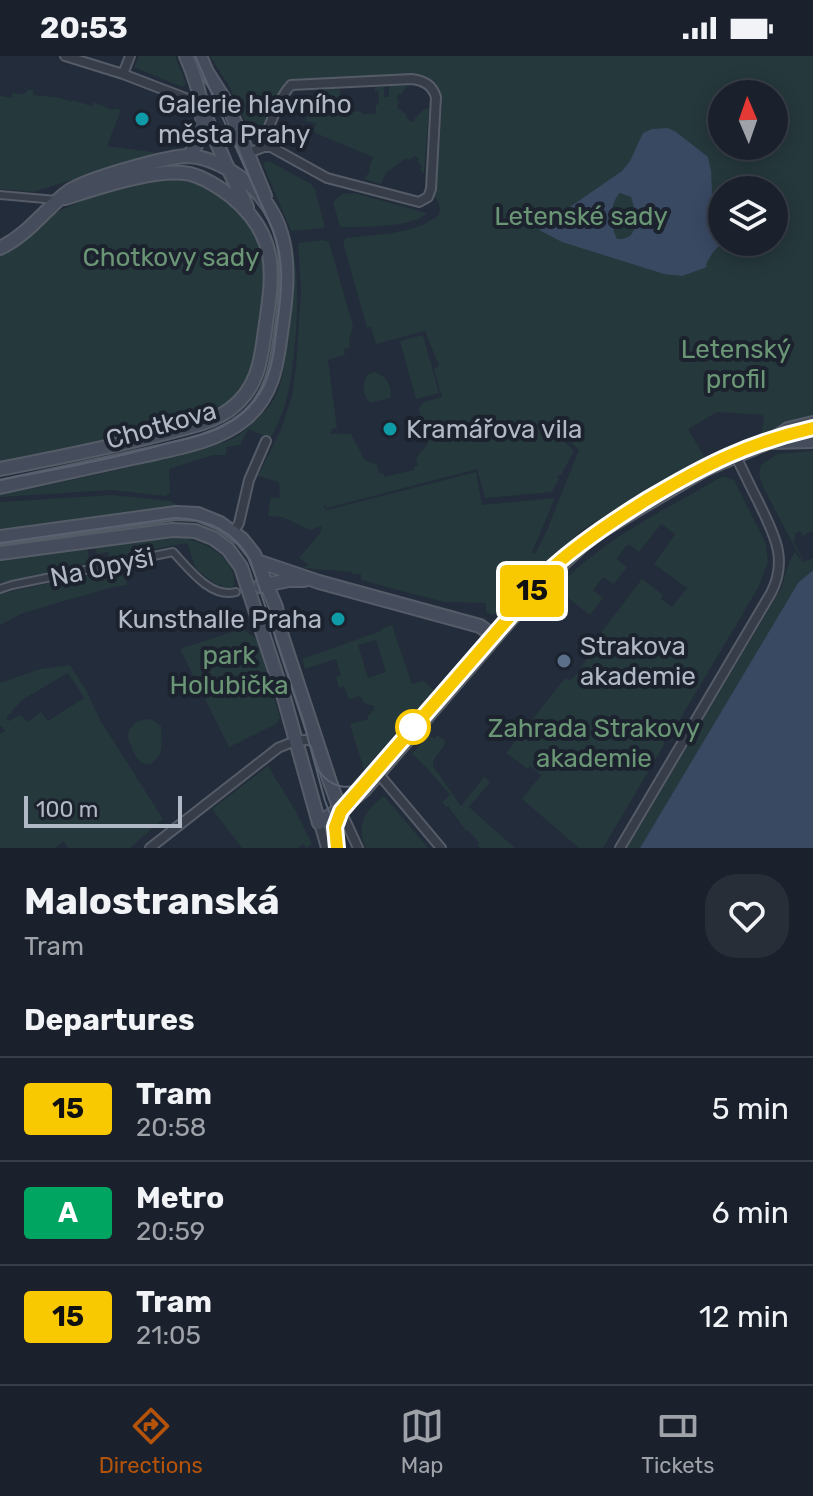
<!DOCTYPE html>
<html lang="en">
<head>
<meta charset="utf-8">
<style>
	:root { --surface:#1a212c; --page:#272e38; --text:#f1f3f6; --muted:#9fa3a9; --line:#383e48; --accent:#b45309 }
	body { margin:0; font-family:Rubik,sans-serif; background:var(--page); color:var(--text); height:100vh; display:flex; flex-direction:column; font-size:30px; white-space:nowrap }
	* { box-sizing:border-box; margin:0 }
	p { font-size:26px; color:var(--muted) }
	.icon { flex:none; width:44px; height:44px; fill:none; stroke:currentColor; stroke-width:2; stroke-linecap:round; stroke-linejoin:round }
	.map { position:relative; height:792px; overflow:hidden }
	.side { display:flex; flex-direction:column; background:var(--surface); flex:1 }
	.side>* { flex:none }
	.badge { padding:0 16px; border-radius:6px; font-size:28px; line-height:52px }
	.needle { width:52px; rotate:358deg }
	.controls { position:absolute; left:708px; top:24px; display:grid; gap:16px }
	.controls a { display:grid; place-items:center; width:80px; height:80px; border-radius:50%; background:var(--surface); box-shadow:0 4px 20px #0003,0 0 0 2px var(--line); font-size:40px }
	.scale { position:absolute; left:24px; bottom:20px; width:158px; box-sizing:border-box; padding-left:8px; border:4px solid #b2b9c6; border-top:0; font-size:22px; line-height:28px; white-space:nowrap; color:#b2b9c6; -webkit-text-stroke:6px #1c232f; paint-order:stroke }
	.map>.badge { position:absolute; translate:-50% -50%; box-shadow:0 0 0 4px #fff }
	h2 { padding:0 24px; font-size:30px; line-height:72px }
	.round { display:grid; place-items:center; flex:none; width:84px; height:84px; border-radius:32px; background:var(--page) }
	.summary { display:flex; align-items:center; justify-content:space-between; height:136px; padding:0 24px }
	h1 { font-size:38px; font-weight:700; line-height:60px }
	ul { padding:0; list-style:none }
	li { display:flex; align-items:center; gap:24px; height:104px; padding:0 24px; border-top:2px solid var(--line) }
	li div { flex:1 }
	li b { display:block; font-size:30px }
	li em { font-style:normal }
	li .badge { min-width:88px; font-weight:700; text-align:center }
	.status { display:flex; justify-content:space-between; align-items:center; height:56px; padding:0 40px; background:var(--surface); direction:ltr }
	.status svg { height:22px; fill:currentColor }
	.tab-bar { display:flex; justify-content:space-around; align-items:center; height:112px; border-top:2px solid var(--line); background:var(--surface); font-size:22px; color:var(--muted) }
	.tab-bar a { display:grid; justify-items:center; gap:4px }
	.tab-bar .selected { color:var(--accent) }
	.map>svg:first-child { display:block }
	.green { fill:#25383b; fill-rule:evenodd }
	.water { fill:#394962; fill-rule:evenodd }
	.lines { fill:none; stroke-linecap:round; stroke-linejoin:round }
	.pedestrian-casing { stroke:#555c68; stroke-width:10 }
	.minor-casing { stroke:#555c68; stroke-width:12 }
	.secondary-casing { stroke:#555c68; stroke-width:16 }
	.pedestrian { stroke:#373e4a; stroke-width:6 }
	.minor { stroke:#373e4a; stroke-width:8 }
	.secondary { stroke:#454d5d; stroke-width:12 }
	.tram { stroke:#596271; stroke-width:2 }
	.line-casing { stroke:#fff; stroke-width:18 }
	.line { stroke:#f8c800; stroke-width:12 }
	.culture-dot { fill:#0f9aa8; stroke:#1c232f; stroke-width:3 }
	.service-dot { fill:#5c6f8a; stroke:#1c232f; stroke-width:3 }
	.stop-dot { fill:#fff; stroke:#f8c800; stroke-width:4 }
	.labels { text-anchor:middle; stroke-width:8; stroke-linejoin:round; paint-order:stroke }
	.poi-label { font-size:26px; fill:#b2b9c6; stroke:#1c232f; text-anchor:start }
	.park-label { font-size:26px; fill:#6a9675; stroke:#1c232f }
	.street-label { font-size:26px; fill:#b2b9c6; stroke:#1c232f }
</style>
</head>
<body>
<div class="status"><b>20:53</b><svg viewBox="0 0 49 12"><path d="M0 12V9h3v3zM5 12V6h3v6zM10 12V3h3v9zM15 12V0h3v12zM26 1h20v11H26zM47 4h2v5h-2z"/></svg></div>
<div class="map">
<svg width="813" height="792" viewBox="0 0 813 792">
	<rect width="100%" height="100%" fill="#232c3a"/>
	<path class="green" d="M139,0H175L186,27L182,31L134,11Z
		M210,0H813V363L761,378L764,364L762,359L717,356L688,373L705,402L641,437L581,475L525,530L506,552L493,559L486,556V547L444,546L361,524V518H353L352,516L302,512L309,509L299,502L320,477L322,470L310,474L282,461L268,460L271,441L280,442L279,426L258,420L282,371L292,339L296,311L301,235L298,187L323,184L329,186L353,270L349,284L350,291L344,293L345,299L328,304L337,372L332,373L331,378H351L365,404L377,409L380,418H384V421L414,414V411L418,409L416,402L428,388L425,368L419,356V351L424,346L442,341L434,313L439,310L425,275L376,288L371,271L367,272L343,186L346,182C377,178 414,179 439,159L440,152L437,143L433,140L436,135L442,51C441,33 434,20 415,18L293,24L284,27L263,72L252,66L245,65L229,30ZM722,38H774V90H722ZM722,134H774V186H722ZM557,372L579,394L547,474L535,498L532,496L555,442L482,449L476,416L327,454L323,450L325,449L327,452L477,413L485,442L552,436L559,423L557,422L559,419H561L574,395L554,375Z
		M389,30H410L406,31L402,38H398L397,43L399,46L397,51L407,59L406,61L411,66L415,65V62L424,53L429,52L424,118L420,113L422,111L417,105L419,103L415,100L409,104L406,102L386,117L381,128L364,123L370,115L369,113L373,101L313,76L316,67L305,65L309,57L322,56L321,44L318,43L319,36L317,34L340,33L341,57L361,55L363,58H376V49L379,48L378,35H375V31H384V41H389Z
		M28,34H33V39C47,41 60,40 72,46L73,44L91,50V52L94,46L112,54L115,52L121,54L107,90L159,97L33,136L0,133V40L12,42V37L24,38Z
		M269,105L311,128L315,133L325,172L291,175L263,108L264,106Z
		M155,124H180L200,129L217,136L237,152L248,165L262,195L265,207L267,227L254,317L230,349L201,360V363L32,403L31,400L25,401L24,404L0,408V199L17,191L55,157L106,134Z
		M351,137H354L427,157C414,172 360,171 340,171L333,146L342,138Z
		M290,185C303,215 296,308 287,341C283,356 278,370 270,382L248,373L240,389L227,391L226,399H213L169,413L170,437L165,440L112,434L0,441V439C76,423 157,407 227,385C240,381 263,359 271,348C285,326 285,299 289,275C293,241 296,219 290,185Z
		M423,279L439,337L416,343L400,285Z
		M374,316C386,319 391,328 391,340L390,342L371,347C362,340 362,329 367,319Z
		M813,395V477L811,475L803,480L800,475L794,478L796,482L793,485L804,506L813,502V513L798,528L640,792H627L781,533C786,518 786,510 795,496L804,509L763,431L759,418L761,409L777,398Z
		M723,420L734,424L766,488L768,506L758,532L673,675C668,677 663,684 664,689L603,792H579L522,743L541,719L530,710L528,713L506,697L565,622L570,625L582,613L581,611L588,602L584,599L642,523L663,539L661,543L672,551L687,532L654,508L675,478L661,468L639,496L630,489L626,490L617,503L627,511L614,528L603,521L593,534L603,542L590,559L556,533C602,483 665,454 723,420Z
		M112,439L171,445L182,452L0,479V446Z
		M180,482C203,484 238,502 234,530L229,534H224L221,528L218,530L196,513L187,487L131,497V499L109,502L108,496L97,498L95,492L114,488L117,485H142Z
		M81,491L82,494L88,493L89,507L0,527V505L4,504V501L50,495L51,498H56L57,494Z
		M124,510L127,522L126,523L127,529L113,531L23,557L0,569V538Z
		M393,569L394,576L412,628L423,625L434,634L364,714L350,668L368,663V660L374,653V650L364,647L360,640L349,643L344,631L339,632L336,621L341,619L336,603L305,613L302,603L381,575V573ZM376,584L386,616L368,622L358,589Z
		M244,572L247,576L257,583L280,662L276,668L229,691L180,593Z
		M70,609L86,634L100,664L163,763L130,792H68L64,785L54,792H0V678L5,675L2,670H0V627L40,613ZM68,617L84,642L48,665L41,656L27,666L20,659L9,665L6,662L22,644Z
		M151,663L161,670C161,678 163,689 160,697C159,700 155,705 152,707C138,714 131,690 128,681C130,666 138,664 151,663Z
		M429,679L434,683L437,679L445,685C445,694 433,699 433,710L461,750L484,721L490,726L469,751L515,792H480L477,789L479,787L468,774L466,775L448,750L446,751L442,746L450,739L427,712L412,698Z
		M268,710L295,754L312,788L307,792L303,788L298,792H242L212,753Z
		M383,740L386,742L428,792H365C357,766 364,757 383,740Z"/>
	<path class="water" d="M668,72L676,76L708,101L711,115L712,137L713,140L716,139L718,145L716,147L722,154L723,186L713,196L706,208L707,211L682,220L664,218L562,186L541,175L537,171L534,163L543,154L567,153L622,115L630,105L643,77L652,73ZM620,137L631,141C636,155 642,185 617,183C610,169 609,148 620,137Z
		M813,514V792H640L798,527Z"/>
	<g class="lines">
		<g class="pedestrian-casing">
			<path id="pedestrian" d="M0,139L56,144
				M0,533L12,529L173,496C189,513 211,543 236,536"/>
		</g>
		<g class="minor-casing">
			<path id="minor" d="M65,0L123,18L188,43L202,52
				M123,18L130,0
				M248,97L264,91H271L327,122L419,146L428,141L431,133L436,41C432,29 425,25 412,23L291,29C281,39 265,76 264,91
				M234,476L239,467L249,424L266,385
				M377,716L441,792
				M340,753L358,792
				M319,767L326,792
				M150,792L278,692C292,686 302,681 317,686
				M620,792L771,537C789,502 773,477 758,445C750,430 743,414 735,399"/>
		</g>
		<g class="secondary-casing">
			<path id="secondary" d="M186,0C199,30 214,73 188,100
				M200,0L207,16L228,49L265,140
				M202,52L225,106L247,151
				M0,192C26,180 43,156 65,138C80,124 163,102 186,100C202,100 218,107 231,115C294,154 291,212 281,277C277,310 272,341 245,363C216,387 172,393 137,401C91,411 46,421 0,431
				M769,386L813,385
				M0,413C56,402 111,391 166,377C187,371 211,367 229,354C257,334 261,306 265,274C273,219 280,181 232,141C219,131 206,122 190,118C158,111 97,132 65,142
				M0,481L176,457L198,458L220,467L242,483L254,498L276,551L282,580L330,726L340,753
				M0,497L172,474L195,475L213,482L228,493L241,511L284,642L319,767L347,748L364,734L543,526L585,487L601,475L704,414L769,386L788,373L813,367
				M257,505L319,526L480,570L495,581
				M260,530L289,524H304"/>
		</g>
		<use href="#pedestrian" class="pedestrian"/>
		<use href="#minor" class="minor"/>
		<use href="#secondary" class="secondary"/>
		<path class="tram" d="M0,424C56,413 113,403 168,387C186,383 205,379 221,371C234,365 246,356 255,344C272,322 274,295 277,269C282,235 285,204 272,172L195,0
			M0,487L175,462C208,463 234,475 250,504L303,664L325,745L336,773
			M318,714C330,731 348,736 366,725
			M337,792C333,778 334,765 343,753L552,512C582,485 614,463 648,443C705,409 749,387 813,372"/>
	</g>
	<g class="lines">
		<g class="line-casing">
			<path id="line" d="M337,792L335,771L341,755L552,512C582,485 614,464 648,443C705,409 748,387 813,372"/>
		</g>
		<use href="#line" class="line"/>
	</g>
	<g class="culture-dot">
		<circle cx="142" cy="63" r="8"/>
		<circle cx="390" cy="373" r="8"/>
		<circle cx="338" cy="563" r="8"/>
	</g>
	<circle class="service-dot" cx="564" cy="605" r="8"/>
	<circle class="stop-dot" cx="413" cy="671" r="16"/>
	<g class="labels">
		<g class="poi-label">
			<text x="158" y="57">Galerie hlavního<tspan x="158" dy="30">města Prahy</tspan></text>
			<text x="406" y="382">Kramářova vila</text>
			<text x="322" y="572" text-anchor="end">Kunsthalle Praha</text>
			<text x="580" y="599">Strakova<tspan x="580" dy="30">akademie</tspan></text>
		</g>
		<g class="park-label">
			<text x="581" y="169">Letenské sady</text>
			<text x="171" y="210">Chotkovy sady</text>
			<text x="736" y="302">Letenský<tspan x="736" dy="30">profil</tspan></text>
			<text x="229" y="608">park<tspan x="229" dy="30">Holubička</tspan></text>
			<text x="594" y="681">Zahrada Strakovy<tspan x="594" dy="30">akademie</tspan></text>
		</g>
		<g class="street-label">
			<text transform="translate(161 369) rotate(-16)" y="9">Chotkova</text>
			<text transform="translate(102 511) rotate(-12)" y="9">Na Opyši</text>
		</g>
	</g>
</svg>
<div class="controls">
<a><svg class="needle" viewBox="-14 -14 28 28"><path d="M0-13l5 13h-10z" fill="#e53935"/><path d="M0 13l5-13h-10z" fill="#9fa3a9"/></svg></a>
<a><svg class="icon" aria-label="layers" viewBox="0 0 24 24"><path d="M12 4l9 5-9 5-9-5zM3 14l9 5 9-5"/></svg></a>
</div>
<div class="scale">100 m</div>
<b class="badge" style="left:532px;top:535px;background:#f8c800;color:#111">15</b>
</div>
<section class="side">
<div class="summary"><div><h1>Malostranská</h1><p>Tram</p></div><a class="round"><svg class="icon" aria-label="heart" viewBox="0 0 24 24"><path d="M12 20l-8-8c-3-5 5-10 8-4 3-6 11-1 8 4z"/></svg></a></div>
<h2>Departures</h2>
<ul>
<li><span class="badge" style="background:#f8c800;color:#111">15</span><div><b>Tram</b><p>20:58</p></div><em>5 min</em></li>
<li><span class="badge" style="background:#00a562;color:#fff">A</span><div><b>Metro</b><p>20:59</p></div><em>6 min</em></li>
<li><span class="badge" style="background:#f8c800;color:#111">15</span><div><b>Tram</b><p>21:05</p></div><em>12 min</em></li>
</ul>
</section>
<nav class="tab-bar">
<a class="selected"><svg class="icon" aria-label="directions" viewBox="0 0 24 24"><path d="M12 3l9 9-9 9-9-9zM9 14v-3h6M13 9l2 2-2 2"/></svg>Directions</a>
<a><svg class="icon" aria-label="map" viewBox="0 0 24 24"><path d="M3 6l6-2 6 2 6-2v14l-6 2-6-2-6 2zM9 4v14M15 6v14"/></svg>Map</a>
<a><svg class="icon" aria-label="tickets" viewBox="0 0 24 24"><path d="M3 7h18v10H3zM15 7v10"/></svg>Tickets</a>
</nav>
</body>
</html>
